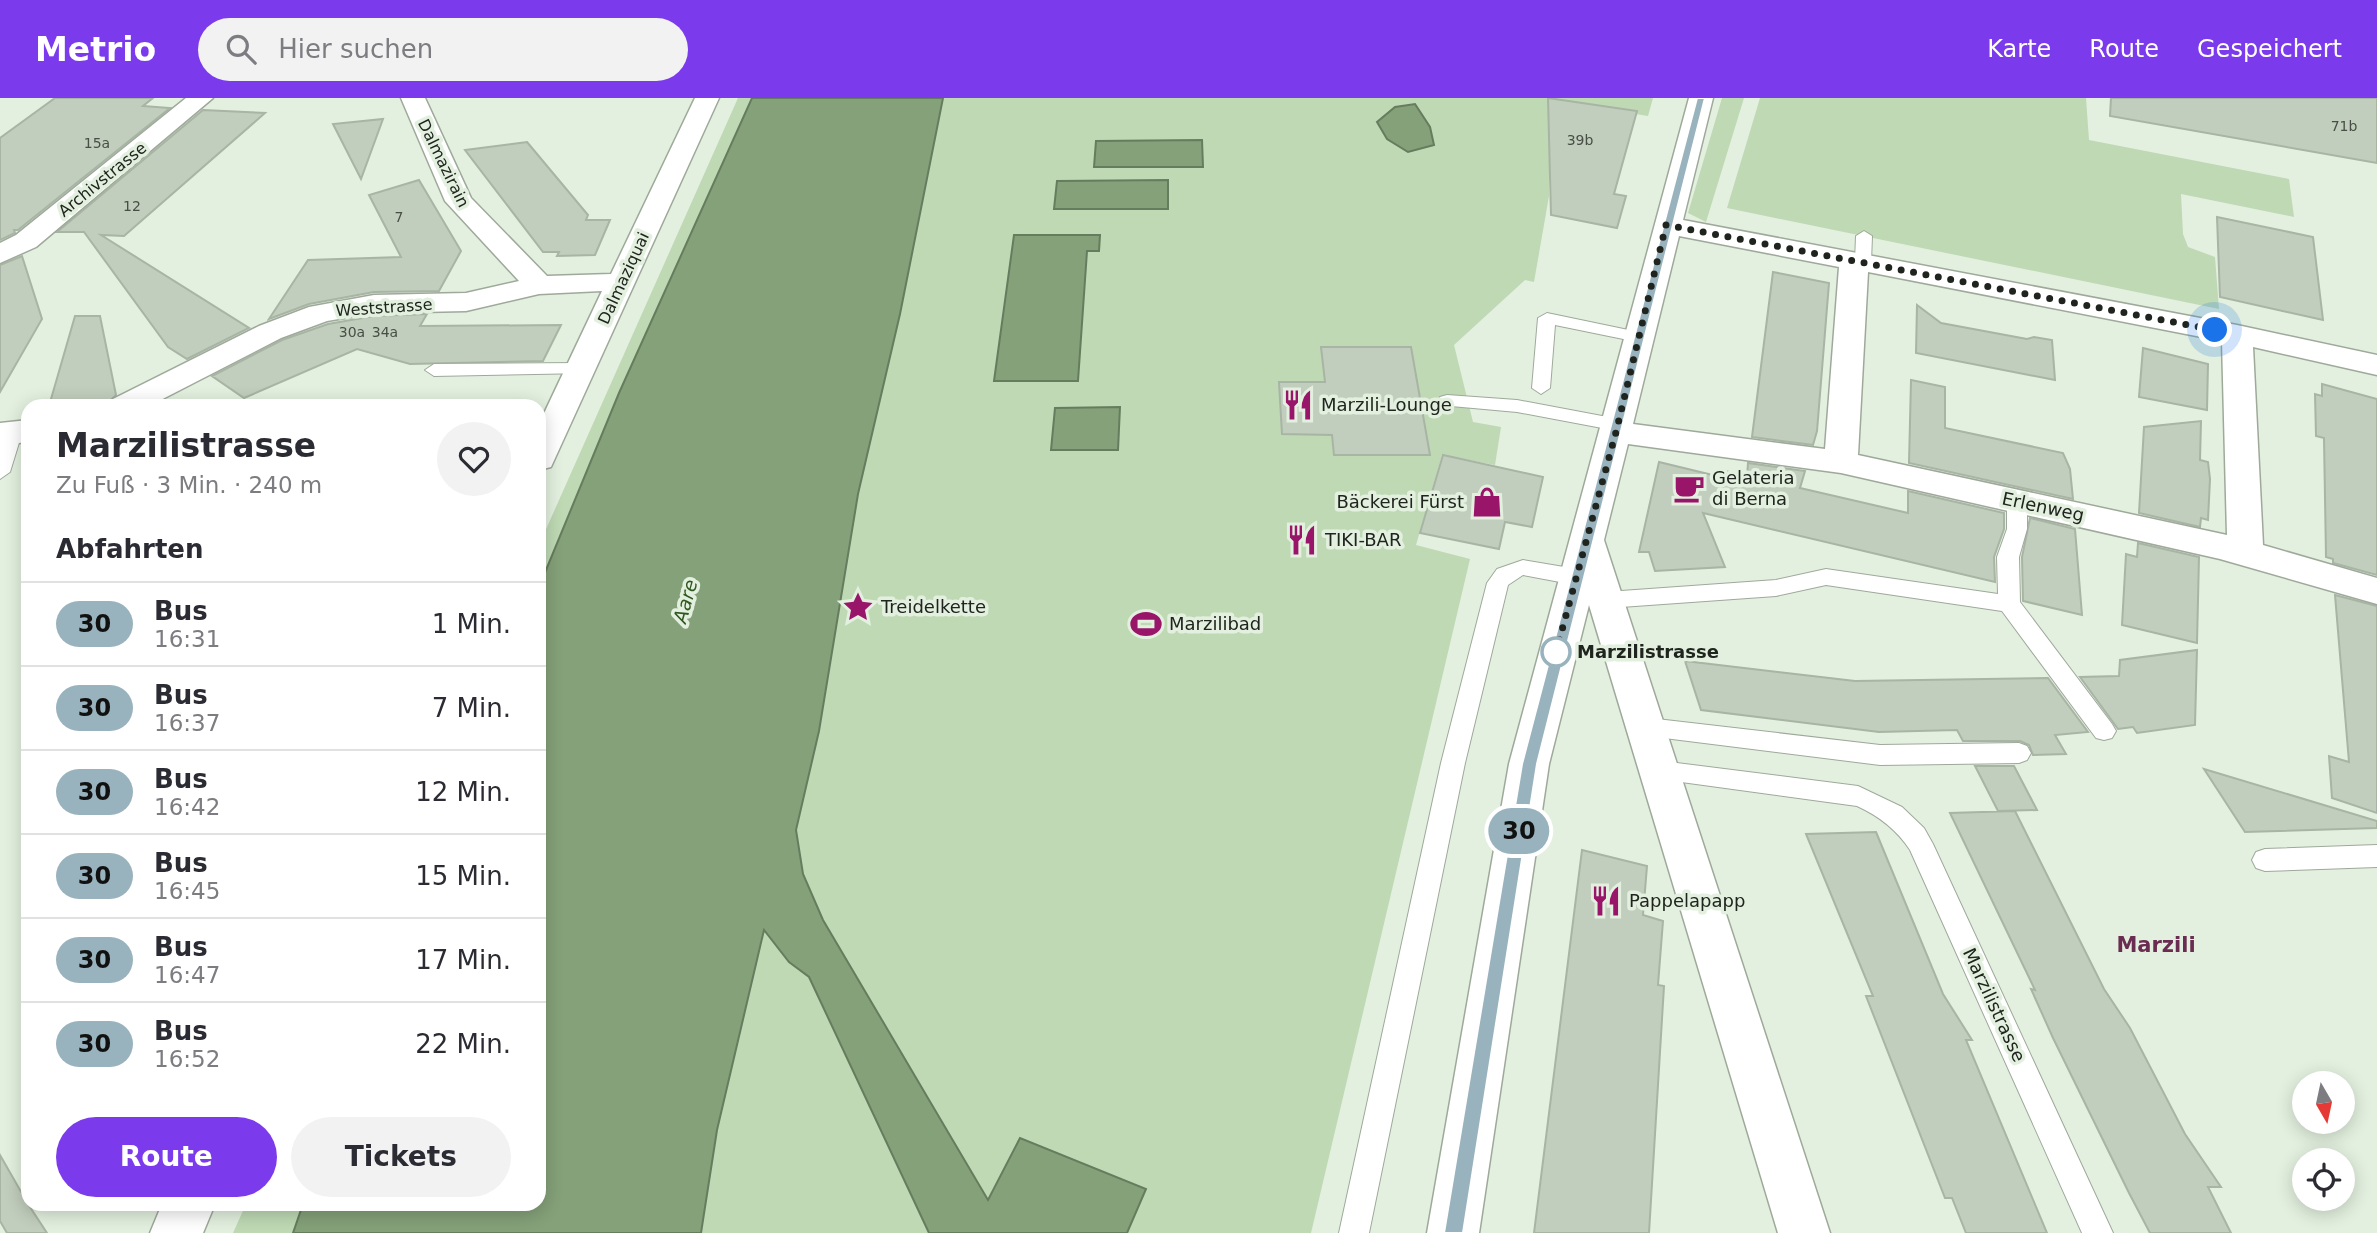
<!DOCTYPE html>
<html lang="de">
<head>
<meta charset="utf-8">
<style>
	:root { --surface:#fff; --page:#f2f2f3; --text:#2b2b33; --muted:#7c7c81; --line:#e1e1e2; --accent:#7c3aed }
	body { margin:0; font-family:"DejaVu Sans",sans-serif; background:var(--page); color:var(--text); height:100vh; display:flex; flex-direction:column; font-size:26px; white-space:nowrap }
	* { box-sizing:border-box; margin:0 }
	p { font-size:23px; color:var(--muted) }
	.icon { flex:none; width:38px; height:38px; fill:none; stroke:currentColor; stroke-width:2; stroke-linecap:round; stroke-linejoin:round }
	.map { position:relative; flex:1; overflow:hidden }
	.sheet { position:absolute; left:21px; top:301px; width:525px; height:812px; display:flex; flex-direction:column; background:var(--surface); border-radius:21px; box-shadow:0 4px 18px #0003 }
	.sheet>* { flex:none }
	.badge { padding:0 14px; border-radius:23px; font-size:24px; line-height:46px }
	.needle { width:46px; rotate:171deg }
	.tools { position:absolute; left:2292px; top:973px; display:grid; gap:14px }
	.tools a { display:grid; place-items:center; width:63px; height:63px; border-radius:50%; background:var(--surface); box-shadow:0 4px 18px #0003; font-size:35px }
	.you { position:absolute; width:35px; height:35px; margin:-18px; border:5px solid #fff; border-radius:50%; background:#1a73e8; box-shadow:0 0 0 10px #1a73e833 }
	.map>.badge { position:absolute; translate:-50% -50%; box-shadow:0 0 0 4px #fff }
	h2 { padding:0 35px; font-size:26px; line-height:63px }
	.round { display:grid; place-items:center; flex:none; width:74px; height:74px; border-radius:37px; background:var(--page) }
	.head { display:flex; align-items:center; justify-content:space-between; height:119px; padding:0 35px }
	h1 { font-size:33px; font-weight:700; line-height:52px }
	.primary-button { display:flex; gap:14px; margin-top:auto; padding:14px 35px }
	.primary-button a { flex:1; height:80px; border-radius:42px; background:var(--accent); color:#fff; font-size:28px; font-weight:700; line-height:80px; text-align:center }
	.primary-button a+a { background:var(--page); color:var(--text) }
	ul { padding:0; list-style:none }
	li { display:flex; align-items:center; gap:21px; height:84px; padding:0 35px; border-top:2px solid var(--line) }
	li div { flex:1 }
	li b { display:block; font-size:26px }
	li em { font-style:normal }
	li .badge { min-width:77px; font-weight:700; text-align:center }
	header { display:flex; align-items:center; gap:42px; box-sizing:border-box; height:98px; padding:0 35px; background:var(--accent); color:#fff }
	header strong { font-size:33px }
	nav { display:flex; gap:38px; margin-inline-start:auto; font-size:24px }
	.search { width:490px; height:63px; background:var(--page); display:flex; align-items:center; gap:18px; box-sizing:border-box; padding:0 24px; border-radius:38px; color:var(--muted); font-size:26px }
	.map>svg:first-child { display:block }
	.green { fill:#bed9b4 }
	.water { fill:#84a179; stroke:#667c5e; stroke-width:2 }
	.building { fill:#c1cdbd; stroke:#a8b4a4; stroke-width:2 }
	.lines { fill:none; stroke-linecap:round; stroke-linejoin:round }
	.lane-casing { stroke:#9ea99a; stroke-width:2 }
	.street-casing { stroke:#9ea99a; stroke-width:3 }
	.lane { fill:#fff; fill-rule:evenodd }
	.street { fill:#fff; fill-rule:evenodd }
	.line { fill:#99b3be; stroke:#fff; stroke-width:2 }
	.walk { stroke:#20241e; stroke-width:7; stroke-dasharray:0 12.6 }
	.stop-dot { fill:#fff; stroke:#99b3be; stroke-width:3.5 }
	.labels { text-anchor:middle; stroke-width:7; stroke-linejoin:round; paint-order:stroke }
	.number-label { font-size:14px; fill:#484e46 }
	.far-street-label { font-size:16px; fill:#20241e; stroke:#e3f0df }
	.poi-label { font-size:18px; fill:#20241e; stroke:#e3f0df; text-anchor:start }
	.street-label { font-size:18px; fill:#20241e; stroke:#e3f0df }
	.stop-label { font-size:18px; font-weight:bold; fill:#20241e; stroke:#e3f0df; text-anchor:start }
	.water-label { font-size:19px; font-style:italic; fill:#30571f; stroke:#e3f0df }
	.quarter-label { font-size:21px; font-weight:bold; fill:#6a2c50; stroke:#e3f0df }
</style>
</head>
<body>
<header>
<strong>Metrio</strong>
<div class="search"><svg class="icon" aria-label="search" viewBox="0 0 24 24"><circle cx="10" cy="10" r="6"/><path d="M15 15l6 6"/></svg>Hier suchen</div>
<nav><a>Karte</a><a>Route</a><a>Gespeichert</a></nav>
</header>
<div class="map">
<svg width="2377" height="1135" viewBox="0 0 2377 1135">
	<rect width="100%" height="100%" fill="#e3f0df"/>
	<path class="green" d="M738,0H752L619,295L539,489V447Z
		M943,0H1653L1648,18L1549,2V98L1534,184L1525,182L1454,247L1473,324L1501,329L1495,367L1442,357L1416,447L1470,461L1311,1135H701L717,1032L764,832L796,733L819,633L858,396Z
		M1722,0H1744L1706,124L1688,115Z
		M1760,0H2086L2089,42L2289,81L2294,119L2181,96L2183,136L2188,149L2215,159L2219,211L1727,110Z
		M246,1106H303L293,1135H233Z"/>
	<path class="water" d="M752,0H943L900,216L858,396L819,633L796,732L803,776L823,822L988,1102L1020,1040L1146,1091L1127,1135H929L809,879L789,864L764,832L717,1032L701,1135H293L303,1106H539V489L619,295Z
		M1415,6L1430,29L1434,47L1408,54L1387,41L1377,24L1395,9Z
		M1202,42L1203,69H1094L1096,43Z
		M1168,82V111H1054L1057,83Z
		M1014,137H1100L1099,153H1087L1078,283H994Z
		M1120,309L1118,352H1051L1055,310Z"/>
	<path class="building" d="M55,0H153L143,8L170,10L18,132H14L15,135L0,142V40Z
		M1548,0L1637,13L1614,96L1626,98L1617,130L1551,117Z
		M2111,0H2377V65L2110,18Z
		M203,12L265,15L124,138L101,137L249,230L187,261L168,249L84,134H57Z
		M383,21L361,81L333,26Z
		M527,44L588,117L586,122H610L595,157L557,158L559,154H543L465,52Z
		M419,82L461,153L439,193L374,194L309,206L269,221L308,162L401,159L369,97Z
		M2217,119L2313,139L2323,222L2220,199Z
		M22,158L42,221L0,294V167Z
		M1773,174L1829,185L1817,333L1813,347L1752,339Z
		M1917,207L1941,225L2027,241L2034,239L2052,242L2055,282L1916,255Z
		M427,216L420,228L561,227L543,263L410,266L357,251L244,300L212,278L282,242L328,226L374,218Z
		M75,218H100L116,297L105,308H49Z
		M1321,249H1411L1430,357H1334L1332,337L1282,336L1279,284H1325Z
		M2143,250L2208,266L2207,312L2139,299Z
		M1911,282L1945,289V330L2063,355L2070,371L2073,401L1909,365Z
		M2322,286L2377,301V477L2333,465V461L2326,459L2324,340L2316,338L2315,296L2322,298Z
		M2201,323L2200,362L2208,364L2210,381L2208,422L2201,420L2200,429L2139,415L2144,329Z
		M1443,357L1543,379L1532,429L1505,424L1499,451L1420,435Z
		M1659,364L1725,380L1726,373L1747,379L1748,365L1805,373L1800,390L1908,415V393L2004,415V431L1994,459L1995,484L1703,415L1725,469L1655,473L1649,454H1639Z
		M2030,420L2075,431L2082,517L2023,503L2022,459Z
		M2138,445L2199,459L2197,545L2122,527L2126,456L2137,459Z
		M2335,497L2377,508V715L2332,700L2329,658L2349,664Z
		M2197,552L2195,627L2137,635L2133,629L2118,631L2080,579L2119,578L2120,562Z
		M1685,563L1855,583L2048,580L2088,634L2055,637L2066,656L2033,657L2029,647L2020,643H1963L1957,632L1879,634L1701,612Z
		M1975,668H2014L2037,712L1998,713Z
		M2204,671L2377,723V730L2245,734Z
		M2015,713L2104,891L2130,930L2185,1036L2221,1089H2208L2231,1135H2150L2129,1095L2053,940L2031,891L2035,892L1950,715Z
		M1876,734L1943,896L1972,942H1966L2047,1135H1966L1952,1100H1945L1866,898H1873L1806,736Z
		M1582,752L1647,768L1643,817L1663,823L1658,887L1664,888L1649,1135H1534Z
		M0,1057L28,1106L47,1135H7L0,1123Z"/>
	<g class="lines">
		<g class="lane-casing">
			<path id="lane" d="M1864,133L1872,138L1871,164L1863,169L1855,164L1856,138Z
				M1547,215L1638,234L1647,239L1638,244L1555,227L1550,290L1541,296L1532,290L1538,220Z
				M582,265L591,271L589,275L434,278L425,272L434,266Z
				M1447,297L1517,302L1618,321L1628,327L1618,333L1517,314L1440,307L1438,303L1440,299Z
				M12,329L22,335L10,374L0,381V342L5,331Z
				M2017,396L2027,403V431L2019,459L2020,504L2112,626L2116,633L2112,640L2104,642L2096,640L2002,513L1826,487L1776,498L1607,510L1599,508L1596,502L1599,496L1607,494L1776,482L1826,471L1998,496L1997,459L2007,431V403Z
				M1523,462L1576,471L1584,474L1587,479L1584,484L1576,487L1523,477L1508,487L1465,665L1369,1135H1339L1441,665L1487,485L1497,471Z
				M1648,620L1880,647L2019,645L2027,648L2031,655L2027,662L2019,665L1880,667L1648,638L1640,636L1636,629L1640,622Z
				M1661,663L1858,688L1902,709L1924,730L1933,746L2113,1135H2082L1910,752C1897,732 1879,718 1857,708L1652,680L1649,673L1652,666Z
				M2377,747V769L2265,773L2256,770L2252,762L2256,754L2265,751Z"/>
		</g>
		<g class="street-casing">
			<path id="street" d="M186,0H213L36,149L0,165V145L16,137Z
				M401,0H425L471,100L547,178L611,176L695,0H719L551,369L539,372V326L602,193L539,196L466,213L374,215L327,223L281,240L149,308H108L113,301L259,228L309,209L374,197L466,195L519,183L445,103Z
				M1689,0H1713L1683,122L2237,227L2377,257V277L2253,249L2263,447L2377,480V506L2220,461L1841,375L1628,346L1604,442L1830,1135H1778L1589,507L1549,666L1479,1135H1427L1509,666ZM1679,138L1839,169L1825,351L1633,326ZM1868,174L2222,243L2227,437L1858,357Z
				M28,322V344L0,347V325Z
				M162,1106H215L203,1135H150Z"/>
		</g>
		<use href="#lane" class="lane"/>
		<use href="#street" class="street"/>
	</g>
	<path class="line" d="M1697,0H1705L1537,666L1463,1135H1444L1522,666Z"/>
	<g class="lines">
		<path class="walk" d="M1556,554L1616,334L1666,127L2215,232"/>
	</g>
	<defs>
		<g id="restaurant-bare" transform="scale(2.415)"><path d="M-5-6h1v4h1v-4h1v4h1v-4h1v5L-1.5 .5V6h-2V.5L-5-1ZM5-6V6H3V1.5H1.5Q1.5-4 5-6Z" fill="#99156a" stroke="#e3f0df" stroke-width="2.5" paint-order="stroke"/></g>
		<g id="cafe-bare" transform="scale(2.415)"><path d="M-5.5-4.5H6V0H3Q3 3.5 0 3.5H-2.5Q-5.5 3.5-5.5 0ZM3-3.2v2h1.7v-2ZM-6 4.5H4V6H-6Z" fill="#99156a" stroke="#e3f0df" stroke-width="2.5" paint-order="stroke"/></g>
		<g id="shop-bare" transform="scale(2.415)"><path d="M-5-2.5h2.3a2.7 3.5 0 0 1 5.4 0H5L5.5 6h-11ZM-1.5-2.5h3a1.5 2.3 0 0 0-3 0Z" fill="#99156a" stroke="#e3f0df" stroke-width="2.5" paint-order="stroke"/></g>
		<g id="sight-bare" transform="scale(2.415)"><path d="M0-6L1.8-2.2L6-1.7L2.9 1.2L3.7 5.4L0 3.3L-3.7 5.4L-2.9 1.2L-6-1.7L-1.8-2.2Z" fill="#99156a" stroke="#e3f0df" stroke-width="2.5" paint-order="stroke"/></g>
		<g id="stadium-bare" transform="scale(2.415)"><path d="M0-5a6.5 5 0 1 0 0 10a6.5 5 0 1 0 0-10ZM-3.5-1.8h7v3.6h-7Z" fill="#99156a" stroke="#e3f0df" stroke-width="2.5" paint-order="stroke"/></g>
	</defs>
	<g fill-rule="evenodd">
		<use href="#restaurant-bare" x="1298" y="307"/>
		<use href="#cafe-bare" x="1689" y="390"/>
		<use href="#shop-bare" x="1487" y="404"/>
		<use href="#restaurant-bare" x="1302" y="442"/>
		<use href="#sight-bare" x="858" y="509"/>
		<use href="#stadium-bare" x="1146" y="526"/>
		<use href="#restaurant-bare" x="1606" y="803"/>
	</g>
	<circle class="stop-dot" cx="1556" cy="554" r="14"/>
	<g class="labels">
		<g class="number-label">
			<text x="2344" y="33">71b</text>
			<text x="1580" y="47">39b</text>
			<text x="97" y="50">15a</text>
			<text x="132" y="113">12</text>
			<text x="399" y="124">7</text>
			<text x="352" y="239">30a</text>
			<text x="385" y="239">34a</text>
		</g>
		<g class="far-street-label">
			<text transform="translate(444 65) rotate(64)" y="6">Dalmazirain</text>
			<text transform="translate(102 81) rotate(-39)" y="6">Archivstrasse</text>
			<text transform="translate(623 180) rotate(-65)" y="6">Dalmaziquai</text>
			<text transform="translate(384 209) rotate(-4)" y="6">Weststrasse</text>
		</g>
		<g class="poi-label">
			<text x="1321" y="313">Marzili-Lounge</text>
			<text x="1712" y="386">Gelateria<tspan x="1712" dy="21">di Berna</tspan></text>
			<text x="1464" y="410" text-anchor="end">Bäckerei Fürst</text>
			<text x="1325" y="448">TIKI-BAR</text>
			<text x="881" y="515">Treidelkette</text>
			<text x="1169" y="532">Marzilibad</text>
			<text x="1629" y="809">Pappelapapp</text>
		</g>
		<g class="street-label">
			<text transform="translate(2043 409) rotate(12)" y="6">Erlenweg</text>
			<text transform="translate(1994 907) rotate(65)" y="6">Marzilistrasse</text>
		</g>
		<g class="stop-label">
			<text x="1577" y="560">Marzilistrasse</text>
		</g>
		<g class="water-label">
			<text transform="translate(685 503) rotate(-74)" y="7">Aare</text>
		</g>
		<g class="quarter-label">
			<text x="2156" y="854">Marzili</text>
		</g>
	</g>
</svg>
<div class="tools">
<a><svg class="needle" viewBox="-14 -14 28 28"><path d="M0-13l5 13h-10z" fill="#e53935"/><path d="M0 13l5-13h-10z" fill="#7c7c81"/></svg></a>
<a><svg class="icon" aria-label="locate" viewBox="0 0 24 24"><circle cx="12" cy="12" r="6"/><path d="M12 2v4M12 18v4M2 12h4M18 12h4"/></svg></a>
</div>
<div class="you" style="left:2215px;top:232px"></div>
<b class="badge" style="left:1519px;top:733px;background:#99b3be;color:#111">30</b>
<section class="sheet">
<div class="head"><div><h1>Marzilistrasse</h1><p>Zu Fuß · 3 Min. · 240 m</p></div><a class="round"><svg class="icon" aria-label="heart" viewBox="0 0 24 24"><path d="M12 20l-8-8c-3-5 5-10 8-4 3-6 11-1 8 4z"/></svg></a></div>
<h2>Abfahrten</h2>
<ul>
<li><span class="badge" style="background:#99b3be;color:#111">30</span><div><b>Bus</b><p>16:31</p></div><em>1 Min.</em></li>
<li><span class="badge" style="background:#99b3be;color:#111">30</span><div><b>Bus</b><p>16:37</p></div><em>7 Min.</em></li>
<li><span class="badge" style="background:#99b3be;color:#111">30</span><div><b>Bus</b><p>16:42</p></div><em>12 Min.</em></li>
<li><span class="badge" style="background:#99b3be;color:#111">30</span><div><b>Bus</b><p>16:45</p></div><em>15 Min.</em></li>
<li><span class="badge" style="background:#99b3be;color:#111">30</span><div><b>Bus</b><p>16:47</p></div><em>17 Min.</em></li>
<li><span class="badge" style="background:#99b3be;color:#111">30</span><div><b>Bus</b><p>16:52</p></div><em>22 Min.</em></li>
</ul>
<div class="primary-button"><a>Route</a><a>Tickets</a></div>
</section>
</div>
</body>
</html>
